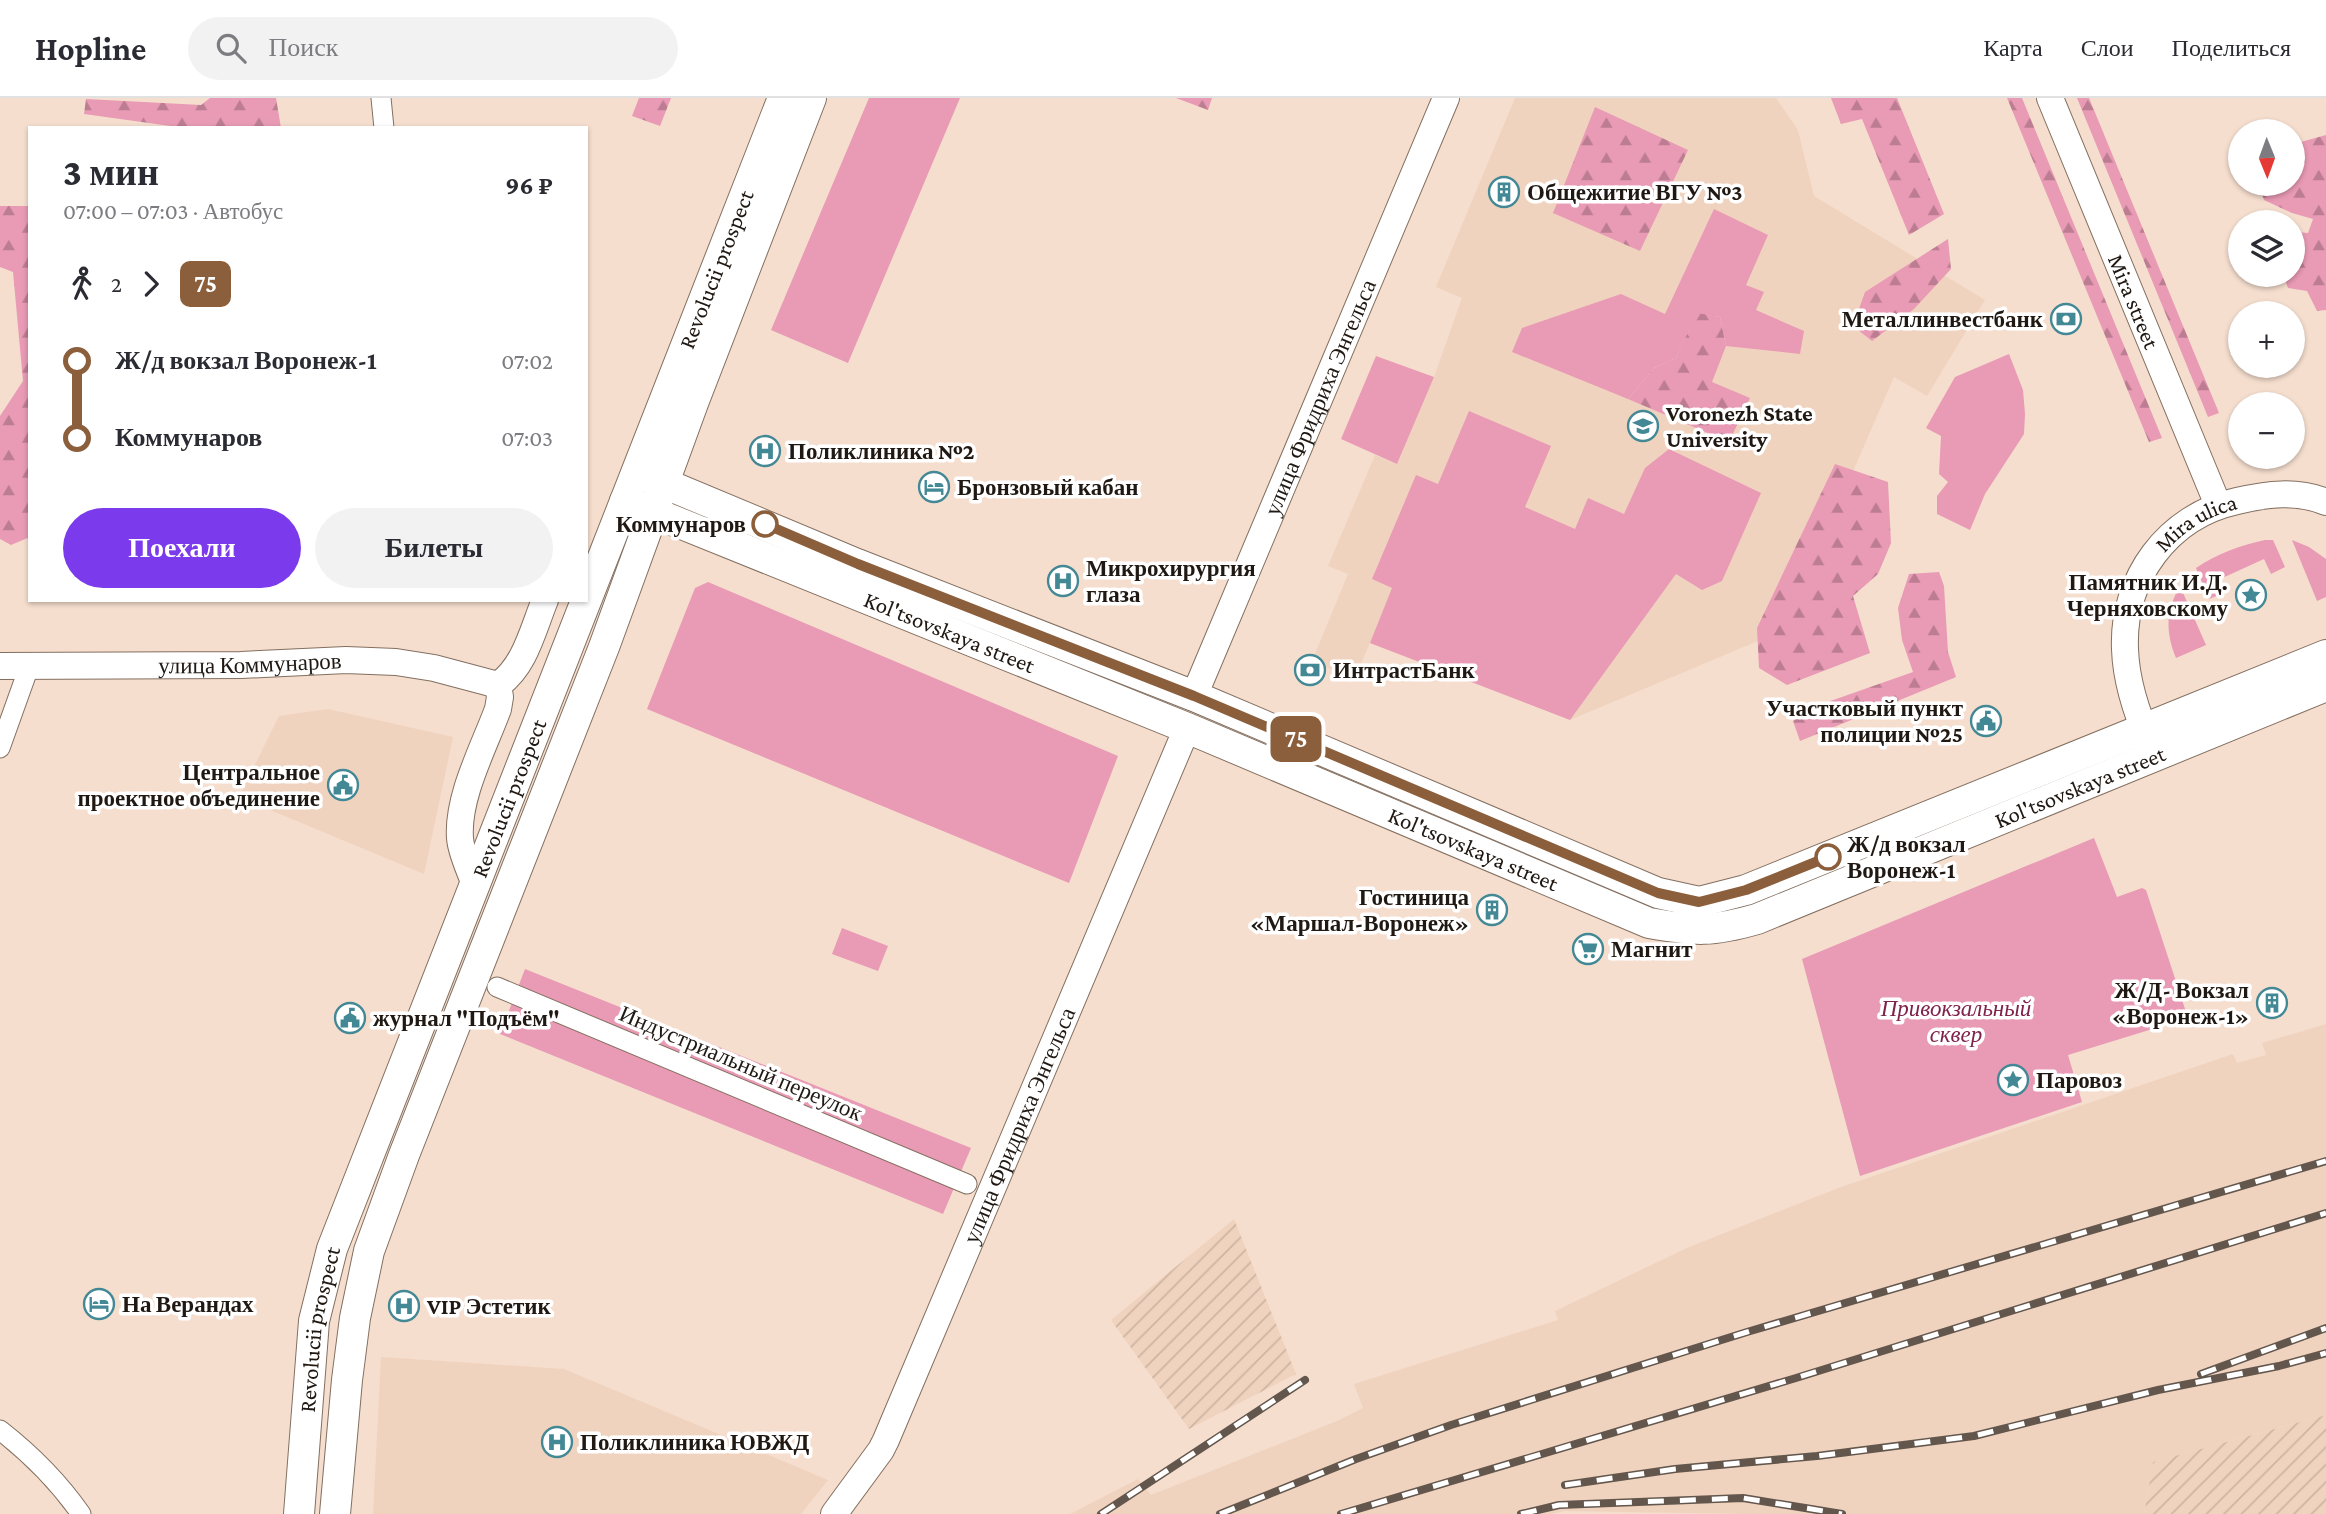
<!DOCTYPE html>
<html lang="ru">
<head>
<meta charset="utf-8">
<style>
	:root { --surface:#fff; --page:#f2f2f3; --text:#2b2b33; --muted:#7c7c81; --line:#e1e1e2; --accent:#7c3aed }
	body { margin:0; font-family:"Crimson Pro",serif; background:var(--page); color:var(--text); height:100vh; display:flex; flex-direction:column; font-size:26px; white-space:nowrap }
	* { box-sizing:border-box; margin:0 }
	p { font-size:23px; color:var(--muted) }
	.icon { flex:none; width:38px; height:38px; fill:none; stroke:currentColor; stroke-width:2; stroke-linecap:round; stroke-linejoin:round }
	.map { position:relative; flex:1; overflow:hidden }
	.side { position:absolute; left:28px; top:28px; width:560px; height:476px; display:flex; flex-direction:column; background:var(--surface); border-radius:0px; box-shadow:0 2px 5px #0004 }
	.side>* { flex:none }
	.badge { padding:0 14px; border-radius:10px; font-size:24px; line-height:46px }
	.needle { width:46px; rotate:179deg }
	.buttons { position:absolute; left:2228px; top:21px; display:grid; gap:14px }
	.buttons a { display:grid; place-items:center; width:77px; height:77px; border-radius:50%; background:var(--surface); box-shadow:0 2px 5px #0004; font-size:35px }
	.map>.badge { position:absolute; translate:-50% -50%; box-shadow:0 0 0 4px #fff }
	.legs { display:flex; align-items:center; gap:10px; height:77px; padding:0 35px; font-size:23px }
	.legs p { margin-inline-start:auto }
	.head { display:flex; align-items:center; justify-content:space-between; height:119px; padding:0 35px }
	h1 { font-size:38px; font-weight:800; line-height:52px }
	.cta { display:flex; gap:14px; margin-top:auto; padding:14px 35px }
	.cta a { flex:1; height:80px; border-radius:42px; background:var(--accent); color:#fff; font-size:28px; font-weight:800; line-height:80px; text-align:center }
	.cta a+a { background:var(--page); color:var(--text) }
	ul { padding:0 35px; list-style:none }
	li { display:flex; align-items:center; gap:24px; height:77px; font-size:26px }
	li i { display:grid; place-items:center; width:10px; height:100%; margin:0 9px; background:currentColor }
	li i::after { content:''; width:18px; height:18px; margin:-9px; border:5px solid; border-radius:50%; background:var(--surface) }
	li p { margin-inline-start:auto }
	li:first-child i { background:linear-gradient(#0000 50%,currentColor 0) }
	li:last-child i { background:linear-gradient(currentColor 50%,#0000 0) }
	header { display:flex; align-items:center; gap:42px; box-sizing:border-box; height:98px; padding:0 35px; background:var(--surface); border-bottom:2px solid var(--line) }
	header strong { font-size:33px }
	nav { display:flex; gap:38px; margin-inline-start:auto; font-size:24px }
	.search { width:490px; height:63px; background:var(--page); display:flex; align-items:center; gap:18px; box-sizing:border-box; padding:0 24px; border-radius:38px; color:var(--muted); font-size:26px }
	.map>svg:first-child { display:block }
	.built { fill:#f0d3be }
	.industrial { fill:url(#industrial-furrows) }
	.green { fill:#e99ab5 }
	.forest { fill:url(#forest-firs) }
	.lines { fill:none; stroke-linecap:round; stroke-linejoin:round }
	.street-casing { stroke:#836f60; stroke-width:21 }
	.secondary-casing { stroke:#836f60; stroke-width:28 }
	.primary-casing { stroke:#836f60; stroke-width:32 }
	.street { stroke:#fff; stroke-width:19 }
	.secondary { stroke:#fff; stroke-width:26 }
	.primary { stroke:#fff; stroke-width:30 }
	.rail-casing { stroke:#62564d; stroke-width:8 }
	.rail { stroke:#fff; stroke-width:5; stroke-dasharray:16; stroke-linecap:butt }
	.line-1-casing { stroke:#fff; stroke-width:16 }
	.line-1 { stroke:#8b5e3c; stroke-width:10 }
	.stop-1-dot { fill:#fff; stroke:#8b5e3c; stroke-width:3.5 }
	.labels { text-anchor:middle; stroke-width:7; stroke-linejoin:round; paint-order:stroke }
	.poi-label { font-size:23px; font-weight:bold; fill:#201812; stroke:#fff; text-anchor:start }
	.street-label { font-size:23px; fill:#201812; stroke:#fff }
	.stop-label { font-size:23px; font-weight:bold; fill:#201812; stroke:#fff; text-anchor:end }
	.park-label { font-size:23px; font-style:italic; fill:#80234c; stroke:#fff }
</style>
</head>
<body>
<header>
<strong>Hopline</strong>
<div class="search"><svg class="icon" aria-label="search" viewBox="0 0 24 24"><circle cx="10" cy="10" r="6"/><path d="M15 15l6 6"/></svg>Поиск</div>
<nav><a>Карта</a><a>Слои</a><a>Поделиться</a></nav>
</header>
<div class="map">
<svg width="2326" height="1416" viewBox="0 0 2326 1416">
	<defs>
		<pattern id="industrial-furrows" width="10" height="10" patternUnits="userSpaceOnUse" patternTransform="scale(1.75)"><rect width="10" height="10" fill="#f0d3be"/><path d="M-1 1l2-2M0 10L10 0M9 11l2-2" fill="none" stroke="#ceb4a2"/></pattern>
		<pattern id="forest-firs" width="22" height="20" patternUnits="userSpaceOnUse" patternTransform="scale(1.75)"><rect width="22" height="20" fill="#e99ab5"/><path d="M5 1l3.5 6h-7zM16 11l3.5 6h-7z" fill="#bc7d92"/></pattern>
	</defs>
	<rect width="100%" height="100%" fill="#f5dece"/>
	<path class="built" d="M1515,0H1776L1798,32L1814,98L1985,202L1927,298L1894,279L1784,532L1570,622L1370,545L1354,581L1312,563L1348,476L1328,468L1375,357L1397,366L1434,279L1462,200L1436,189Z
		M328,611L453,639L424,776L239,699L279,618Z
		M2326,926V1317L2153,1364L2144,1416H1743L1564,1413L1552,1416H1070L1138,1381L1151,1397L1337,1323L1363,1310L1354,1286L1558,1222L1555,1213L1689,1149L1841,1089L2233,956L2237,965L2266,957L2262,945Z
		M381,1259L564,1271L828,1382L801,1416H373Z"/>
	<path class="industrial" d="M1234,1121L1296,1276L1189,1331L1111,1222Z
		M2326,1317V1416H2144L2153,1364Z"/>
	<path class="green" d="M869,0H960L848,265L771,232Z
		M1714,111L1768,137L1746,187L1764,194L1756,212L1804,233L1800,256L1726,248L1720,219L1697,216L1676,260L1654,270L1628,301L1512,254L1522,230L1621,196L1665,216Z
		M2009,256L2023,292L2025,316L2024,336L1985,396L1970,432L1937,416V398L1948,384L1939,376L1941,338L1926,330L1955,279Z
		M1376,258L1434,279L1397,366L1341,341Z
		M1469,313L1551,348L1525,409L1575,431L1588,400L1624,416L1645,370L1669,351L1761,395L1722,483L1702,492L1676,476L1570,622L1370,545L1392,490L1372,481L1416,377L1438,386Z
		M2265,442H2273L2285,469L2271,476L2264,461L2218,482L2224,495L2209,501L2196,470C2218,455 2239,448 2265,442Z
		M2292,442L2309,449L2326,461V499L2317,503Z
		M708,484L1118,658L1069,785L647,611L695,490Z
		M2180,488L2206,547L2176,560C2165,533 2166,512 2180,488Z
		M2094,740L2117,799L2142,790L2146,792L2188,920L2068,957L2082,1004L1860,1078L1802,861Z
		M842,830L888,848L878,873L832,856Z
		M525,871L971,1050L943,1116L500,936Z"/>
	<path class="forest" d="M210,0H276L281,30H185L84,16L86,1L201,7Z
		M639,0H671L660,28L632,18Z
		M1176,0H1212L1208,12Z
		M1831,0H1897L1944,116L1909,137L1862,21L1841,26Z
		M2007,0H2022L2162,340L2149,344Z
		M2077,0H2089L2219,315L2208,319Z
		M1595,9L1688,52L1640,153L1553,115Z
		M2326,37V212L2317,213L2307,193L2288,190L2283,177H2292L2293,134L2308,135L2313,121L2292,115L2264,102L2258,86H2292L2293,49L2297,45Z
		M0,108H30V439L11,447L0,441V318L23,283L13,174L0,169Z
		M1948,141L1951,171L1914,211L1872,243L1853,228L1865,194Z
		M1697,215L1720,219L1726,248L1712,284L1750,300L1729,344L1628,301L1654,270L1676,260Z
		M1835,366L1888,384L1891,445L1878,476L1853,498L1870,555L1787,587L1759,570L1757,530Z
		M1939,474L1944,488L1948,554L1956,579L1800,643L1793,623L1802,613L1913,574L1902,542L1898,510L1909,476Z"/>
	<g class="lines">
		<g class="street-casing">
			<path id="street" d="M381,0L384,30
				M0,650L29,569
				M497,889L967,1086
				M0,1332C32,1357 58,1383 81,1416"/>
		</g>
		<g class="secondary-casing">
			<g id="secondary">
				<path id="s1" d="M2050,0L2218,407"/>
				<path id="s2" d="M0,568L241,567L346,562L396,564L434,570L498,587"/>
				<path d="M498,587C525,569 533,531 545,502"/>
				<path id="s3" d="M1194,598L1446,0"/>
				<path id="s4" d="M2151,648C2138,619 2126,583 2125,551C2122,480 2168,418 2237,403C2267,396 2297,392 2326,404"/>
				<path d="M475,787C470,772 461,755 460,740C457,699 484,649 498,611L500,599L498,587"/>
				<path id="s5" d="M834,1416L881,1352L886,1342L1187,630"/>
			</g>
		</g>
		<g class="primary-casing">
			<g id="primary">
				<path d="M637,374L857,466L1194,598L1658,795L1699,804L1746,792L2326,557"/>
				<path id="s6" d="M625,403L1187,630L1649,825C1695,833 1712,834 1757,821L2326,588"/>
				<path id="s7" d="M299,1416L314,1223L332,1151L783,0"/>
				<path d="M335,1416L347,1282L355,1220L369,1153L404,1057L604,549L693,305L811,0"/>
			</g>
		</g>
		<use href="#street" class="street"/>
		<use href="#secondary" class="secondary"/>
		<use href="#primary" class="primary"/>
		<g class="rail-casing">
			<path id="rail" d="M2201,1276L2326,1230
				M1565,1387L1675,1371L1817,1358L1974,1338L2158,1292L2279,1268L2326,1255
				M1101,1416L1305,1282
				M1220,1416L1356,1361L1451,1327L1747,1234L2326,1063
				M1341,1416L1796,1280L2326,1115
				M1521,1416L1559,1407L1743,1400L1842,1416"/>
		</g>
		<use href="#rail" class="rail"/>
	</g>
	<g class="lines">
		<g class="line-1-casing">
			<path id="line-1" d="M765,426L858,466L1194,598L1658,795L1699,804L1746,792L1828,759"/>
		</g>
		<use href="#line-1" class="line-1"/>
	</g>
	<defs>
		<g id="building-ring" transform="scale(1.575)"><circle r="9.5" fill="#fff" stroke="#438895" stroke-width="1.5"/><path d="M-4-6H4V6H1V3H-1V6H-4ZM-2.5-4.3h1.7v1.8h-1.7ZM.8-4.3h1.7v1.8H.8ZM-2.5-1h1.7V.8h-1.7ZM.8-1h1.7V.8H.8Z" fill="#438895"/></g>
		<g id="bank-ring" transform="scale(1.575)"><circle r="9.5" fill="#fff" stroke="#438895" stroke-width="1.5"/><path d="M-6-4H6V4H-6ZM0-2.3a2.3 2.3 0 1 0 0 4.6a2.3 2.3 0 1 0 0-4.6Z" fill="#438895"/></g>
		<g id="university-ring" transform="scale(1.575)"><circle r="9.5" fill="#fff" stroke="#438895" stroke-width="1.5"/><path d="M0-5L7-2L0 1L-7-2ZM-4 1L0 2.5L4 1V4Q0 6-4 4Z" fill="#438895"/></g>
		<g id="hospital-ring" transform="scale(1.575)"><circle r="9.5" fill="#fff" stroke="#438895" stroke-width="1.5"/><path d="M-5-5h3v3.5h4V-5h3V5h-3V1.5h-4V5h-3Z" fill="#438895"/></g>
		<g id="hotel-ring" transform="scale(1.575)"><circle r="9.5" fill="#fff" stroke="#438895" stroke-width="1.5"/><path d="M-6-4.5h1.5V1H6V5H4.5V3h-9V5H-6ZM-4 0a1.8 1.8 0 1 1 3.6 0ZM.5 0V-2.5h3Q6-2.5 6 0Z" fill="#438895"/></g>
		<g id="sight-ring" transform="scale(1.575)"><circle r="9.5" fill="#fff" stroke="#438895" stroke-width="1.5"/><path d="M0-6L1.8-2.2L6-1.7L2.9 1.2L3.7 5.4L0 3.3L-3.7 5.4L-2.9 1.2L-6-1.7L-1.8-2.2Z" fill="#438895"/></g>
		<g id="civic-ring" transform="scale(1.575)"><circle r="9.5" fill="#fff" stroke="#438895" stroke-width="1.5"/><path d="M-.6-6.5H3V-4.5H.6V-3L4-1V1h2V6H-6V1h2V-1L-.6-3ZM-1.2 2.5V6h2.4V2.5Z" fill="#438895"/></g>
		<g id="supermarket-ring" transform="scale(1.575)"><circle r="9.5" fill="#fff" stroke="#438895" stroke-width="1.5"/><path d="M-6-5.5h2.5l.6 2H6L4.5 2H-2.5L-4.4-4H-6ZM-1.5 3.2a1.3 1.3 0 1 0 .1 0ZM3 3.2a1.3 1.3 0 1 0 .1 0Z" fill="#438895"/></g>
	</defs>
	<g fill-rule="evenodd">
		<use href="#building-ring" x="1504" y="94"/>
		<use href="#bank-ring" x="2066" y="221"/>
		<use href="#university-ring" x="1643" y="328"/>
		<use href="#hospital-ring" x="765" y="353"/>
		<use href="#hotel-ring" x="934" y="389"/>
		<use href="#hospital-ring" x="1063" y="483"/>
		<use href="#sight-ring" x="2251" y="497"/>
		<use href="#bank-ring" x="1310" y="572"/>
		<use href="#civic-ring" x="1986" y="623"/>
		<use href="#civic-ring" x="343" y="687"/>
		<use href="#building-ring" x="1492" y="812"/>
		<use href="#supermarket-ring" x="1588" y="851"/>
		<use href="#building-ring" x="2272" y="905"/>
		<use href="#civic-ring" x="350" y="920"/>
		<use href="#sight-ring" x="2013" y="982"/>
		<use href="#hotel-ring" x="99" y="1206"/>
		<use href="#hospital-ring" x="404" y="1208"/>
		<use href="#hospital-ring" x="557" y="1344"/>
	</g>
	<g class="stop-1-dot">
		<circle cx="765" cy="426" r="12"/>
		<circle cx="1828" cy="759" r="12"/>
	</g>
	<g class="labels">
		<g class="poi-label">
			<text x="1527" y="102">Общежитие ВГУ №3</text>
			<text x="2043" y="229" text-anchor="end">Металлинвестбанк</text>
			<text x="1666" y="323">Voronezh State<tspan x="1666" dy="26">University</tspan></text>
			<text x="788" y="361">Поликлиника №2</text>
			<text x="957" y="397">Бронзовый кабан</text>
			<text x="1086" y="478">Микрохирургия<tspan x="1086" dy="26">глаза</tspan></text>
			<text x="2228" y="492" text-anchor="end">Памятник И.Д.<tspan x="2228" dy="26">Черняховскому</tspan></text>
			<text x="1333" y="580">ИнтрастБанк</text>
			<text x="1963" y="618" text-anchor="end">Участковый пункт<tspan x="1963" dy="26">полиции №25</tspan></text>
			<text x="320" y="682" text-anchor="end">Центральное<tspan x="320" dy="26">проектное объединение</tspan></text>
			<text x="1469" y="807" text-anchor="end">Гостиница<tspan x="1469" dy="26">«Маршал-Воронеж»</tspan></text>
			<text x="1611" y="859">Магнит</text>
			<text x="2249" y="900" text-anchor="end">Ж/Д- Вокзал<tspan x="2249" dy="26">«Воронеж-1»</tspan></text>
			<text x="373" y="928">журнал "Подъём"</text>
			<text x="2036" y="990">Паровоз</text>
			<text x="122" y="1214">На Верандах</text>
			<text x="427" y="1216">VIP Эстетик</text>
			<text x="580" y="1352">Поликлиника ЮВЖД</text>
		</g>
		<g class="street-label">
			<text dy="8" stroke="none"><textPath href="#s7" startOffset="1320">Revolucii prospect</textPath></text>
			<text dy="8" stroke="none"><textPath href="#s1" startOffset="220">Mira street</textPath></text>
			<text dy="8" stroke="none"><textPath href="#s3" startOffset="324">улица Фридриха Энгельса</textPath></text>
			<text dy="8" stroke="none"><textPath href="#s4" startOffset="256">Mira ulica</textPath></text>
			<text dy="8" stroke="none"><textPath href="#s6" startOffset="350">Kol'tsovskaya street</textPath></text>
			<text dy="8" stroke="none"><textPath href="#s2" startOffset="250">улица Коммунаров</textPath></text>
			<text dy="8" stroke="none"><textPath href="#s6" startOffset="1566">Kol'tsovskaya street</textPath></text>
			<text dy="8" stroke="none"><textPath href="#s7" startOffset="752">Revolucii prospect</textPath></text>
			<text dy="8" stroke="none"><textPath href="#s6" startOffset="917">Kol'tsovskaya street</textPath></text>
			<text transform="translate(741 965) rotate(23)" y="8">Индустриальный переулок</text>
			<text dy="8" stroke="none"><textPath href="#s5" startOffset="432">улица Фридриха Энгельса</textPath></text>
			<text dy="8" stroke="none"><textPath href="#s7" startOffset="186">Revolucii prospect</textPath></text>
		</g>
		<g class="stop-label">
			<text x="746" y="434">Коммунаров</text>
			<text x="1847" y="754" text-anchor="start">Ж/д вокзал<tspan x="1847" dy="26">Воронеж-1</tspan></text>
		</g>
		<g class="park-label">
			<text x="1956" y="918">Привокзальный<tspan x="1956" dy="26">сквер</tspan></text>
		</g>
	</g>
</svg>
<div class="buttons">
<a><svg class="needle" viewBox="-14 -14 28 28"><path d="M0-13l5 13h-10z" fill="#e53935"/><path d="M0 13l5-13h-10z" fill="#7c7c81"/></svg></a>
<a><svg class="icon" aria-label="layers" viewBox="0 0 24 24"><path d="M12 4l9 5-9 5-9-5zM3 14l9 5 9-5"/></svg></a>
<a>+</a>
<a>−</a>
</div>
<b class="badge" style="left:1296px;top:641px;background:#8b5e3c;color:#fff">75</b>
<section class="side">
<div class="head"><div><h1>3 мин</h1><p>07:00 – 07:03 · Автобус</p></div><b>96 ₽</b></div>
<div class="legs"><svg class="icon" aria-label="walk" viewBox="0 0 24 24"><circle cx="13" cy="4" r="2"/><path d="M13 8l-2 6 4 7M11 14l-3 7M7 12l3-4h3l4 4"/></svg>2<svg class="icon" aria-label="forward" viewBox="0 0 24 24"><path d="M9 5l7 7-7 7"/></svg><b class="badge" style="background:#8b5e3c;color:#fff">75</b></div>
<ul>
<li><i style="color:#8b5e3c"></i><b>Ж/д вокзал Воронеж-1</b><p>07:02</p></li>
<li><i style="color:#8b5e3c"></i><b>Коммунаров</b><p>07:03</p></li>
</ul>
<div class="cta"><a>Поехали</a><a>Билеты</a></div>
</section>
</div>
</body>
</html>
